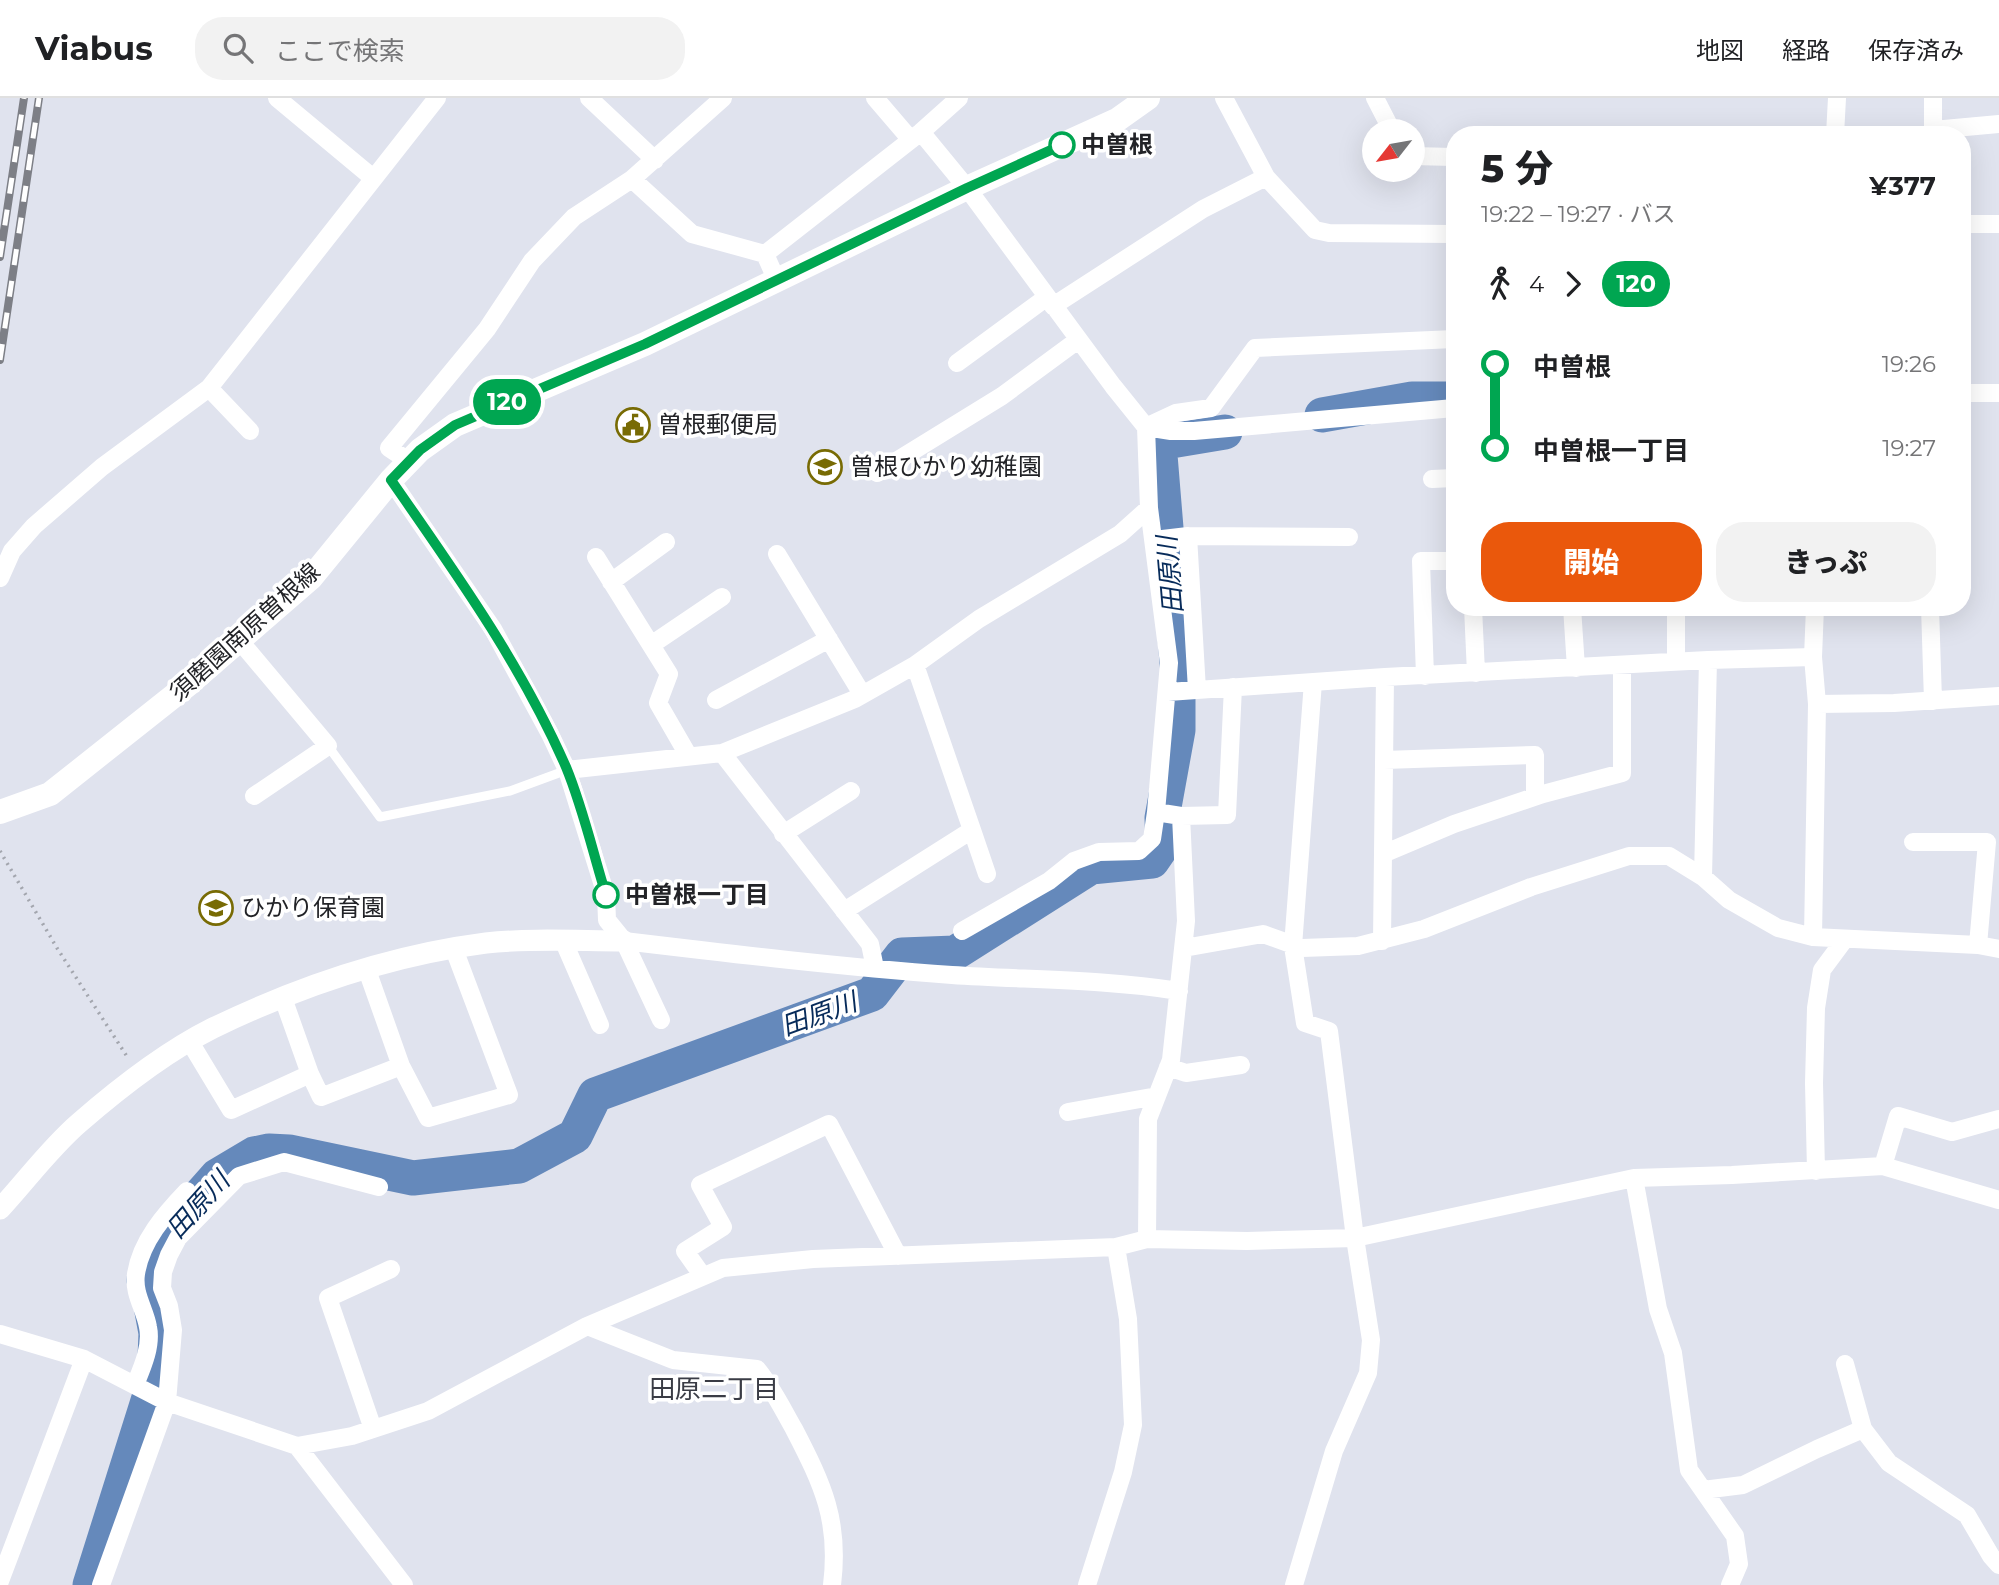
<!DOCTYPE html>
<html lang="ja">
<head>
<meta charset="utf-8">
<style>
	:root { --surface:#fff; --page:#f2f2f2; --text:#202124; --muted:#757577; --line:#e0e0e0; --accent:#ea580c }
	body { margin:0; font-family:Montserrat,"Noto Sans JP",sans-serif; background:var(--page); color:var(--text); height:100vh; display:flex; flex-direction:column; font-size:26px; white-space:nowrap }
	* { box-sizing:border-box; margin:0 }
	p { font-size:23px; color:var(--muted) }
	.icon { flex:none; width:38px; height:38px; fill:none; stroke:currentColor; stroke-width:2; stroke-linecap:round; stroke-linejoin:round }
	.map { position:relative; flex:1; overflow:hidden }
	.sheet { position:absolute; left:1446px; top:28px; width:525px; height:490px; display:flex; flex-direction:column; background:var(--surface); border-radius:28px; box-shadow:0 7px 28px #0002 }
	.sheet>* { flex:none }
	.badge { padding:0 14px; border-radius:23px; font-size:24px; line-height:46px }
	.needle { width:46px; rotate:239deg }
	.controls { position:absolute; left:1362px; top:21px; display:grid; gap:14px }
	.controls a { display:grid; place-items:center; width:63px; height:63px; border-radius:50%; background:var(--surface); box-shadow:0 7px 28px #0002; font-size:35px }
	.map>.badge { position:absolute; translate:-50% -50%; box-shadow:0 0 0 4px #fff }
	.legs { display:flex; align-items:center; gap:10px; height:77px; padding:0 35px; font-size:23px }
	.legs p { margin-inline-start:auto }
	.head { display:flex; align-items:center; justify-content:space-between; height:119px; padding:0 35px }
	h1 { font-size:38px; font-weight:800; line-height:52px }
	.button { display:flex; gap:14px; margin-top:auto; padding:14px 35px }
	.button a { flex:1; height:80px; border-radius:28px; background:var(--accent); color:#fff; font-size:28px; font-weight:800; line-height:80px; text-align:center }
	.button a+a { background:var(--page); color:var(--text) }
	ul { padding:0 35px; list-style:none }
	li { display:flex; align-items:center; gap:24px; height:84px; font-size:26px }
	li i { display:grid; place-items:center; width:10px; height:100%; margin:0 9px; background:currentColor }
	li i::after { content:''; width:18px; height:18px; margin:-9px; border:5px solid; border-radius:50%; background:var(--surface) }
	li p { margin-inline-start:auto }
	li:first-child i { background:linear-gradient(#0000 50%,currentColor 0) }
	li:last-child i { background:linear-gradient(currentColor 50%,#0000 0) }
	header { display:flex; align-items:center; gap:42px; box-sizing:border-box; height:98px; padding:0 35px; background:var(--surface); border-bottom:2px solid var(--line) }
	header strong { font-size:33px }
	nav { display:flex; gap:38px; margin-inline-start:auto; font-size:24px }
	.search { width:490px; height:63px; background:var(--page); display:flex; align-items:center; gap:18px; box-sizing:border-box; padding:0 24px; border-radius:28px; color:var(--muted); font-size:26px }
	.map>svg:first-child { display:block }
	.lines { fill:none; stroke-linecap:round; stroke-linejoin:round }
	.river { stroke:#6589bb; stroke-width:35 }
	.path { stroke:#a3a6ae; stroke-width:3.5; stroke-dasharray:2 5; stroke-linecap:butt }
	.service { stroke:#fff; stroke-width:9 }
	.minor { stroke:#fff; stroke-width:18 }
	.tertiary { stroke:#fff; stroke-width:21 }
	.secondary { stroke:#fff; stroke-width:24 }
	.rail-casing { stroke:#7d7f86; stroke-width:8 }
	.rail { stroke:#fff; stroke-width:5; stroke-dasharray:16; stroke-linecap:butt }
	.line-1-casing { stroke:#fff; stroke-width:16 }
	.line-1 { stroke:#00a651; stroke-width:10 }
	.stop-1-dot { fill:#fff; stroke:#00a651; stroke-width:3.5 }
	.labels { text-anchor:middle; stroke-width:7; stroke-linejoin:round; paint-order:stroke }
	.stop-label { font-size:24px; font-weight:bold; fill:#222327; stroke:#fff; text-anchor:start }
	.poi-label { font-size:24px; fill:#222327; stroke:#fff; text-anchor:start }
	.street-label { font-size:24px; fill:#222327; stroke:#fff }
	.water-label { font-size:26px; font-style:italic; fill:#072b5a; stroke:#fff }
	.neighbourhood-label { font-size:26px; fill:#3a3c45; stroke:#fff }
</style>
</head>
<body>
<header>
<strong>Viabus</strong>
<div class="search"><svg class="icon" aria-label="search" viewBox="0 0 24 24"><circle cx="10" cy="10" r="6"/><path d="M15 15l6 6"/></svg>ここで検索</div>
<nav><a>地図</a><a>経路</a><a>保存済み</a></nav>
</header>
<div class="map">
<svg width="1999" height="1487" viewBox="0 0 1999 1487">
	<rect width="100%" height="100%" fill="#e0e3ee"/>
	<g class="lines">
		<path class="river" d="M1322,317L1412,301H1454
			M90,1487L154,1284L156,1235L151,1208L144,1182L171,1130L217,1078L254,1056L269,1053L289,1054L413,1080L519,1068L575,1038L595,997L872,896L902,857L955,855L1091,769L1152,763L1163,747L1162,720L1178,632V576L1159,345L1225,334"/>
		<path class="path" d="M0,753L57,850L128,960"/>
		<path class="service" d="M328,648L380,719L510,693L567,672"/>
		<path class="minor" d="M277,0L373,80
			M589,0L655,62
			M723,0L632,81L692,136L765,156L777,183
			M875,0L911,42
			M959,0L921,34L967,90L1113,288L1146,329L1149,410L1169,565L1156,714L1181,718L1186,823L1171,962L1148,1021L1147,1141
			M1224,0L1266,79L1315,132L1329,135L1454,136
			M1375,0L1392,33
			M1933,32L1999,26
			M1835,37L1837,0
			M1933,37V0
			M1412,58L1454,59
			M1962,126H1999
			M765,156L921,34
			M1053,208L1203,111L1266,79
			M957,265L1047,199
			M209,290L250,333
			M1962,295H1999
			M1146,329L1176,315L1211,310L1255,250L1454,241
			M1146,329L1171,333H1194L1454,310
			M410,364L389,350L487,231L532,163L574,119L632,81
			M877,375L1002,298L1078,242
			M1432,381L1454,380
			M391,382L493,531L550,636L567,672L606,797L607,822L624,843L661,922
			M1154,442L1188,438
			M777,456L862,596
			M596,459L669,576L658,605L688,657
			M0,480L12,453L34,428L102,369L209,290L437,0
			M611,484L666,444
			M1473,509L1476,575
			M1572,509L1576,570
			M1930,509L1933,603
			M239,542L328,648L254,698
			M651,547L722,499
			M1676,564V509
			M1425,578L1421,463H1454
			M1197,592L1188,438L1349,439
			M1168,594L1385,579L1708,562L1813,559
			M716,602L829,541
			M1817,606L1894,605L1999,598
			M722,655L870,846L875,870
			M1384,662L1535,657V698
			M567,672L722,655L855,601L915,567L979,521L1120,436L1149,410
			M1181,718L1227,717L1233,589
			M972,732L987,776
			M783,736L851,693
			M1913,744H1987L1978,847
			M1383,756L1454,726L1543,696L1622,675V568
			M1703,779L1708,562
			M844,813L972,732L915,567
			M962,833L1049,783L1074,763L1099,754L1139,753L1152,741L1156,714
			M1813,839L1817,606L1813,559L1815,509
			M563,842L600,927
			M624,843C733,856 842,869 952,877C1028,882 1104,881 1179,893
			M1382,843L1385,579
			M1184,850L1263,836L1302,850L1358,848L1424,831L1531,789L1629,758H1669L1703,779L1729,802L1778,830L1813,839L1978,847L1999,851
			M190,944L231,1012L310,976L283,900
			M401,968L428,1020L509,997L454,851
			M1168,969L1186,975L1241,967
			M310,976L321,999L401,968L367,872
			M1068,1014L1157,998
			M1883,1068L1898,1018L1952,1034L1999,1021
			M1816,1073L1814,985L1816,910L1822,872L1845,841
			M1634,1080L1658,1211L1673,1255L1689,1372L1735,1438L1739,1466L1730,1487
			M702,1177L685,1153L723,1129L700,1087L829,1026L898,1158
			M587,1228L673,1262L757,1271C772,1289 782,1310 794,1331C823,1387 840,1423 832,1487
			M0,1236L84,1261L167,1304L297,1348L352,1338L428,1313L587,1228L723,1170L813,1161L1116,1149L1147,1141L1247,1143L1355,1140L1634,1080L1732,1077L1883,1068L1999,1102
			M135,1287C142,1270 152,1248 148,1229C145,1211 133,1196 136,1176C141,1143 165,1116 187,1093
			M373,1331L328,1200L391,1171
			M1863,1331L1889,1365L1967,1417L1991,1458L1999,1467
			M297,1348L404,1487
			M1703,1392L1743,1387L1817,1351L1863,1331L1845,1266
			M0,1483L84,1261
			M101,1487L167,1304L173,1232L169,1208L162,1190L163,1174L169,1157L178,1140L239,1078L284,1064L379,1089
			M1087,1487L1123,1374L1133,1327L1128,1221L1116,1149
			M1294,1487L1334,1353L1368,1275L1371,1242L1355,1140L1329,933L1305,925L1293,848L1313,584"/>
		<path class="tertiary" d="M0,1111C26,1083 50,1050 79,1025C118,991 167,953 213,930C298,889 392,857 486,845C532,840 579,843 624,843"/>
		<path class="secondary" d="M0,714L50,696L190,585L311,480L391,382L420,352L455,327L645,246L967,90L1117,22L1148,0"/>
		<g class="rail-casing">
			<path id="rail" d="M0,159L24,0
				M0,262L39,0"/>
		</g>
		<use href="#rail" class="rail"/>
	</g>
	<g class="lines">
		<g class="line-1-casing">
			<path id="line-1" d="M606,797C593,755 583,710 566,669C521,566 455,474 391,382L420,352L455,327L645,246L967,90L1062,47"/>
		</g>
		<use href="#line-1" class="line-1"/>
	</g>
	<defs>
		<g id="civic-ring" transform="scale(1.75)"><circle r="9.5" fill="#fff" stroke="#786b04" stroke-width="1.5"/><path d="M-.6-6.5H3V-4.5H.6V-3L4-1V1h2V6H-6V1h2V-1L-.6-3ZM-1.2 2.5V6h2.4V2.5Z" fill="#786b04"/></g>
		<g id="school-ring" transform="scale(1.75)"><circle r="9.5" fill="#fff" stroke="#786b04" stroke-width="1.5"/><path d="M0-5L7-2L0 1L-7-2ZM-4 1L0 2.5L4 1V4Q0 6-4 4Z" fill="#786b04"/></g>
	</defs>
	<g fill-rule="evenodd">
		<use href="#civic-ring" x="633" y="327"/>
		<use href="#school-ring" x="825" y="369"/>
		<use href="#school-ring" x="216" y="810"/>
	</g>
	<g class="stop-1-dot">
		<circle cx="1062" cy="47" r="12"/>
		<circle cx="606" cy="797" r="12"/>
	</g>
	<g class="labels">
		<g class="stop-label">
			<text x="1081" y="55">中曽根</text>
			<text x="625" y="805">中曽根一丁目</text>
		</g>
		<g class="poi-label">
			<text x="658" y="335">曽根郵便局</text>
			<text x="850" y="377">曽根ひかり幼稚園</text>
			<text x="241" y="818">ひかり保育園</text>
		</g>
		<g class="street-label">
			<text transform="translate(245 534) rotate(-42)" y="8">須磨園南原曽根線</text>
		</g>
		<g class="water-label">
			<text transform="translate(1170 477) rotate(-95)" y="9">田原川</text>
			<text transform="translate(819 916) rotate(-20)" y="9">田原川</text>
			<text transform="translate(198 1107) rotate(-48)" y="9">田原川</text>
		</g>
		<g class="neighbourhood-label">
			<text x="714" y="1300">田原二丁目</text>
		</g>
	</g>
</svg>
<div class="controls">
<a><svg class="needle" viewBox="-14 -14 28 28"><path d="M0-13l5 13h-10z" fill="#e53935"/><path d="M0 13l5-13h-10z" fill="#757577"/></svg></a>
</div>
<b class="badge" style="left:507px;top:304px;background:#00a651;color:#fff">120</b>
<section class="sheet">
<div class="head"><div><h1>5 分</h1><p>19:22 – 19:27 · バス</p></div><b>¥377</b></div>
<div class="legs"><svg class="icon" aria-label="walk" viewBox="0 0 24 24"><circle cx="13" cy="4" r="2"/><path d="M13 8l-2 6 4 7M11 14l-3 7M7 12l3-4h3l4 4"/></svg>4<svg class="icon" aria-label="forward" viewBox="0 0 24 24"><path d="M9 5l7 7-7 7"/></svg><b class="badge" style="background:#00a651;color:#fff">120</b></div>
<ul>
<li><i style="color:#00a651"></i><b>中曽根</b><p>19:26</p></li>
<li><i style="color:#00a651"></i><b>中曽根一丁目</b><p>19:27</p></li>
</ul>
<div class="button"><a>開始</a><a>きっぷ</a></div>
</section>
</div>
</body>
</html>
